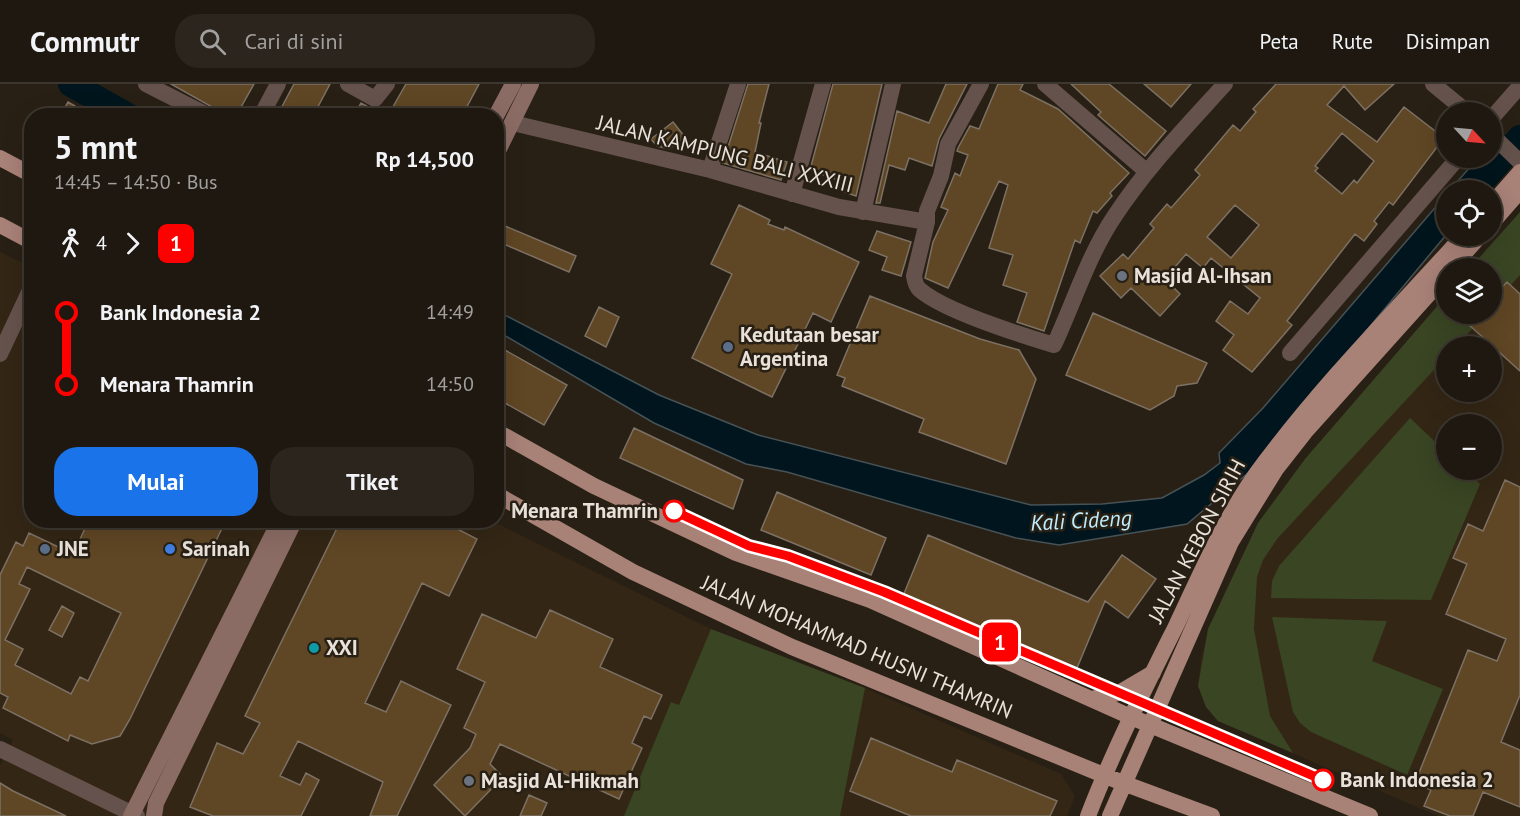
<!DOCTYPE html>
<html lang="id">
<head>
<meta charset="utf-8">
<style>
	:root { --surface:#1f1810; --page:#2c251e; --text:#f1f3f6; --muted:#a1a09f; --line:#3c3730; --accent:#1a73e8 }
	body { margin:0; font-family:"PT Sans",sans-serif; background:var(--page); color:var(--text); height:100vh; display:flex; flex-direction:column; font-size:22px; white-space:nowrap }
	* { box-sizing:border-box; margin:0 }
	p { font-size:20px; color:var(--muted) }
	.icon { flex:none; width:33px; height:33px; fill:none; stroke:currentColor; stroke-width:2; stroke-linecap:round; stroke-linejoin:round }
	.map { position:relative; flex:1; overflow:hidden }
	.drawer { position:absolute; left:24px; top:24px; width:480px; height:420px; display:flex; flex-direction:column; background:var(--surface); border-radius:24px; box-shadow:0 6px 24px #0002,0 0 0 2px var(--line) }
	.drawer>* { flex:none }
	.badge { padding:0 12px; border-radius:9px; font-size:21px; line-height:39px }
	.needle { width:39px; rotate:116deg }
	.controls { position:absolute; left:1436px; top:18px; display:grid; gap:12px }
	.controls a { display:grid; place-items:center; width:66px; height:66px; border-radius:50%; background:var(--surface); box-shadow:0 6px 24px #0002,0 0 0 2px var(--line); font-size:30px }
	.map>.badge { position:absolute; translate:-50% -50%; box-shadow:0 0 0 3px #fff }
	.legs { display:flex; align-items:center; gap:9px; height:66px; padding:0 30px; font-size:20px }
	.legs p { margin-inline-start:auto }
	.summary { display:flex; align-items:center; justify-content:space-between; height:102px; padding:0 30px }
	h1 { font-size:33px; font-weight:800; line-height:45px }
	.action { display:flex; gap:12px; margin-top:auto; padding:12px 30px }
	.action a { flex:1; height:69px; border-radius:24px; background:var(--accent); color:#fff; font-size:24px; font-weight:800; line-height:69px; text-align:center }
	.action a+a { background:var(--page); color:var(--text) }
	ul { padding:0 30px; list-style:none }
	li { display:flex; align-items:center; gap:21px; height:72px; font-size:22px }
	li i { display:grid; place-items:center; width:9px; height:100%; margin:0 8px; background:currentColor }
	li i::after { content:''; width:15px; height:15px; margin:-8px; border:4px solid; border-radius:50%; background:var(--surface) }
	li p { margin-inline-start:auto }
	li:first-child i { background:linear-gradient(#0000 50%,currentColor 0) }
	li:last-child i { background:linear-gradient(currentColor 50%,#0000 0) }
	header { display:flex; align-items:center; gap:36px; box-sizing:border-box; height:84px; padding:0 30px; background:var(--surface); border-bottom:2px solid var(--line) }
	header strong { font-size:28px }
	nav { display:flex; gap:33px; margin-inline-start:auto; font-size:21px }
	.search { width:420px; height:54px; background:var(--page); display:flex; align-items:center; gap:15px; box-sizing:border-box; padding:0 21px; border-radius:24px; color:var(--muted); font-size:22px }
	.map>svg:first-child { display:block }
	.built { fill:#332615; fill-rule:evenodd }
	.green { fill:#394523 }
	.water { fill:#00151d; stroke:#465256; stroke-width:1.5 }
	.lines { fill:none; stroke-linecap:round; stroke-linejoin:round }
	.river { stroke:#00151d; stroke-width:26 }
	.building { fill:#5f4624; stroke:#7c7164; stroke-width:1.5; fill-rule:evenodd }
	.minor { stroke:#65524d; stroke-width:16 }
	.tertiary { stroke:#65524d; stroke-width:16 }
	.secondary { stroke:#8b6c64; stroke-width:16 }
	.primary { stroke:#a88177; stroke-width:16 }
	.line-1-casing { stroke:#fff; stroke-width:14 }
	.line-1 { stroke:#f00; stroke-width:9 }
	.worship-dot { fill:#6b7280; stroke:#292015; stroke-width:2 }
	.service-dot { fill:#5c6f8a; stroke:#292015; stroke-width:2 }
	.stop-1-dot { fill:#fff; stroke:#f00; stroke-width:3 }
	.shop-dot { fill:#3f7fe0; stroke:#292015; stroke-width:2 }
	.culture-dot { fill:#0f9aa8; stroke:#292015; stroke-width:2 }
	.labels { text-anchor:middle; stroke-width:5; stroke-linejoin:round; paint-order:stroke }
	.street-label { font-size:21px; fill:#e8e2da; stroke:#292015 }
	.poi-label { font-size:21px; font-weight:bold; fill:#e8e2da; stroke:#292015; text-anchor:start }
	.stop-label { font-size:21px; font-weight:bold; fill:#e8e2da; stroke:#292015; text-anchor:end }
	.water-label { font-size:22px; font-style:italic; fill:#beedfe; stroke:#292015 }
</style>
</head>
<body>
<header>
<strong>Commutr</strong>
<div class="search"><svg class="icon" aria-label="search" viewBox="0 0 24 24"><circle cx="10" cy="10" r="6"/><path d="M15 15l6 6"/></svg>Cari di sini</div>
<nav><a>Peta</a><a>Rute</a><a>Disimpan</a></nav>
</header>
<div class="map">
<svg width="1520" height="732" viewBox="0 0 1520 732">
	<rect width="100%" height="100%" fill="#292015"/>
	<path class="built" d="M1520,128V732H1438L1218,637L1206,623L1198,602L1201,575L1208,545L1258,439L1305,375L1446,212V230H1491V184H1470ZM1446,262H1491V308H1446ZM1446,340H1491V386H1446Z
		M0,168L31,183L32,436L492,437L711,545L865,604L1061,690L1075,712L1067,732H0V682L13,656L0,649Z"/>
	<path class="green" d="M1520,128V191L1511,201L1507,198L1491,215V184H1470Z
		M1446,212V230H1478L1469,240L1473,244L1456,262H1446V273L1277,455L1263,476L1257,493L1254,545L1270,632L1293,669L1218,637L1206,623L1198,602L1208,545L1258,439L1305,375Z
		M1410,334L1446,368V386H1465L1480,400L1431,516L1271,514L1272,497L1279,482Z
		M1272,533L1387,537L1372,577L1443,605L1407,691L1311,648L1300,639L1293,628Z
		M711,545L865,604L840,732H624L671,618L679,621Z"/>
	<path class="water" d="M1491,67L1504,80L1483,106H1450L1478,74H1491Z
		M1446,111V151L1248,389L1187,440L1059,461L1016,454L787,388L746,380L654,339L497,247V227L659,311L758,351L1031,421L1102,420L1162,414L1204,391L1220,379L1219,369L1263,324Z"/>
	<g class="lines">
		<path class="river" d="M71,0L128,32
			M1474,106L1520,54"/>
	</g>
	<path class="building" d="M171,0H254L236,32H228Z
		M294,0H330L313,32H277Z
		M406,0H479L462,32H354L361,19L370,24L381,23L390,28Z
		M748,0H769L759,39H761L755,68L787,78L781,96L723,79Z
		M833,0H882L856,112L835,105L838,96L810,86Z
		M946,0H967L939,55L932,82L909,74L905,86L889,81L880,119H876L897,27L929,39Z
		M998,0H1023L1020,6L1058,25L1129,89L1110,109L1112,112L1097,129L1093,127L1080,159L1075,156L1044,247L1017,238L1027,209L1003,201L1013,171L989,164L1008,101L999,97L948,204L925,194L933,158L948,126L941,123L955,89L960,92L968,71L957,67L958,64L970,42L979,45Z
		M1071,0H1109L1166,47L1145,72L1098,31L1101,28Z
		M1144,0H1191L1171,23Z
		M1276,0H1394L1365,26L1344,2L1327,21L1377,58L1404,23L1444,54L1393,121L1389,118L1374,137L1377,140L1364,157L1355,150L1287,237L1292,241L1252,288L1223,266L1234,251L1216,237L1230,217L1248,230L1260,214L1211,174L1203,184L1186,170L1165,195L1180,210L1160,232L1131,204L1121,214L1100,192L1123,170L1128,175L1154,144L1150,140L1167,120L1171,124L1200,91L1195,86L1233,41L1240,47L1256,28L1253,25ZM1342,49L1374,77L1357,99L1354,96L1342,110L1315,87L1318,84L1315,82ZM1235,121L1259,141L1231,174L1207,153Z
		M68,18L92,32H60Z
		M673,38L685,53L669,65L657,62L651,55Z
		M739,121L770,136L768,140L784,146L785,143L859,178L831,238L813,229L772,313L692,274L732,190L711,180Z
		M505,142L576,172L569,188L499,158Z
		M877,147L911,158L901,192L882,186L887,173L869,166Z
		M1507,198L1520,210V287L1468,240L1478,230H1491V215Z
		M870,212L980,255L1019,266L1036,295L1006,380L919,348L924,335L842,302L845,294L837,291Z
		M599,223L619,233L606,263L585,252Z
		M1093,229L1207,279L1197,299L1177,302L1174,312L1150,326L1066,291Z
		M496,261L567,301L544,341L496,314Z
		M634,344L743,396L733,425L620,374Z
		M1505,396L1520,403V611L1501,658L1520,666V723L1483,708L1473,732H1450L1424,722L1431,706L1415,699L1468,566L1497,577L1506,555L1446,530L1467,480L1453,474L1468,440L1483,447Z
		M777,408L886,454L871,491L761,446Z
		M89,436H226L130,635L120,652L92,660L70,651L68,657L3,624L8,613L0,609V491L16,458L23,462L29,449L73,470ZM27,483L121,529L88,597L80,593L71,610L15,581L23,565L5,556L30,505L19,500Z
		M341,436H440L477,455L449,512L422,499L365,619L386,628L401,597L451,621L397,732H370L383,698L298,657L280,692L300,701L306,689L319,696L301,732H213L190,723L217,659L243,670L260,639L245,632Z
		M928,451L1088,518L1122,471L1156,495L1128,534L1105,517L1077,584L903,512Z
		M62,522L74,529L62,553L49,546Z
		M550,526L613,555L600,583L662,611L651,635L644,632L632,659L642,664L619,715L500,660L490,680L503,693L465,732L434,701L470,664L476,650L464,644L485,598L457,585L482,530L536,554Z
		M871,654L952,688L957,676L1057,717L1050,732H911L850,707Z
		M0,699L13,707L66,732H0Z
		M529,711L547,719L541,732H520Z"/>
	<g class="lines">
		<path class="minor" d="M146,0L209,32
			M348,0L375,15L387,0
			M981,0L948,60L941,92L927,127V138L914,192C915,197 915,201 919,205C943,227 1021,251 1054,261C1074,218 1088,172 1114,133C1146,84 1186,43 1225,0
			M1045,0L1146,87
			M1433,0L1467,28
			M261,32L278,0
			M1491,35L1520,2
			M513,39L710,86L839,123L927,138
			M1491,50L1520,78
			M710,86L738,0
			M792,110L823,0
			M863,128L893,0
			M1290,269L1458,74"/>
		<path class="tertiary" d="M0,270L32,202
			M0,665L137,732"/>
		<path class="secondary" d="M496,32L513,0
			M496,71L531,0
			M131,732L280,436
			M154,732L156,719L295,436"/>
		<path class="primary" d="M0,74L32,91
			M1491,121L1520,88
			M1491,140L1520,107
			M0,141L32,158
			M1451,184L1480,152
			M496,347L594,402L736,469L870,516L1131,633L1370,732
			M496,410L633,488L792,563L1123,699L1212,732
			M1091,615L1119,609L1153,589
			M1088,732C1113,667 1145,604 1176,542C1202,487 1228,426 1265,378C1325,298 1396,226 1463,152
			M1110,732L1231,458L1276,385L1305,348L1446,191"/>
	</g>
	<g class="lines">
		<g class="line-1-casing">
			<path id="line-1" d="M674,427L749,462L788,472L884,508L1323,696"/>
		</g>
		<use href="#line-1" class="line-1"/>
	</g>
	<g class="worship-dot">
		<circle cx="1122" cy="192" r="6"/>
		<circle cx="469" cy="697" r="6"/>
	</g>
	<g class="service-dot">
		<circle cx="728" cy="263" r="6"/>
		<circle cx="45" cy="465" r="6"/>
	</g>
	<g class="stop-1-dot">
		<circle cx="674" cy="427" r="10"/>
		<circle cx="1323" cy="696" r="10"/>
	</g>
	<circle class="shop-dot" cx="170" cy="465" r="6"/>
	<circle class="culture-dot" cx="314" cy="564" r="6"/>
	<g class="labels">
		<g class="street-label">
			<text transform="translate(725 70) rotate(14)" y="7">JALAN KAMPUNG BALI XXXIII</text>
			<text transform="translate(1197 457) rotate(-62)" y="7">JALAN KEBON SIRIH</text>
			<text transform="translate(857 563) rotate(23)" y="7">JALAN MOHAMMAD HUSNI THAMRIN</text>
		</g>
		<g class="poi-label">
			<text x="1134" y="199">Masjid Al-Ihsan</text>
			<text x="740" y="258">Kedutaan besar<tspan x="740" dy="24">Argentina</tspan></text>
			<text x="57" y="472">JNE</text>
			<text x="182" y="472">Sarinah</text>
			<text x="326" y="571">XXI</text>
			<text x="481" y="704">Masjid Al-Hikmah</text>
		</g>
		<g class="stop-label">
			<text x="658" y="434">Menara Thamrin</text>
			<text x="1340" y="703" text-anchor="start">Bank Indonesia 2</text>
		</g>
		<g class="water-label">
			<text transform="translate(1081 436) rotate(-3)" y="8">Kali Cideng</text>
		</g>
	</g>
</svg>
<div class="controls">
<a><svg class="needle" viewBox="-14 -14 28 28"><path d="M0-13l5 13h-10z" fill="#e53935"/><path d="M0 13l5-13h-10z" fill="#a1a09f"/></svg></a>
<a><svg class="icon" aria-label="locate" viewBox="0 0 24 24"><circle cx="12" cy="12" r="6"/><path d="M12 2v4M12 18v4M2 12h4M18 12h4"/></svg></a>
<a><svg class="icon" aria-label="layers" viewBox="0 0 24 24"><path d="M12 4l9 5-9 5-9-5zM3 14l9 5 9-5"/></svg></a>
<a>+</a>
<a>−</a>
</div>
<b class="badge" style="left:1000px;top:558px;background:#f00;color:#fff">1</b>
<section class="drawer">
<div class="summary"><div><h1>5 mnt</h1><p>14:45 – 14:50 · Bus</p></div><b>Rp 14,500</b></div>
<div class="legs"><svg class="icon" aria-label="walk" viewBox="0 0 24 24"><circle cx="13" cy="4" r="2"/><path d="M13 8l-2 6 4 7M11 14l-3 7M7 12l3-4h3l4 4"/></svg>4<svg class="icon" aria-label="forward" viewBox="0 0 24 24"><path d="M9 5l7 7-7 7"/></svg><b class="badge" style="background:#f00;color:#fff">1</b></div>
<ul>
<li><i style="color:#f00"></i><b>Bank Indonesia 2</b><p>14:49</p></li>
<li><i style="color:#f00"></i><b>Menara Thamrin</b><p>14:50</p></li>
</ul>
<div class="action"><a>Mulai</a><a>Tiket</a></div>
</section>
</div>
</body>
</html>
